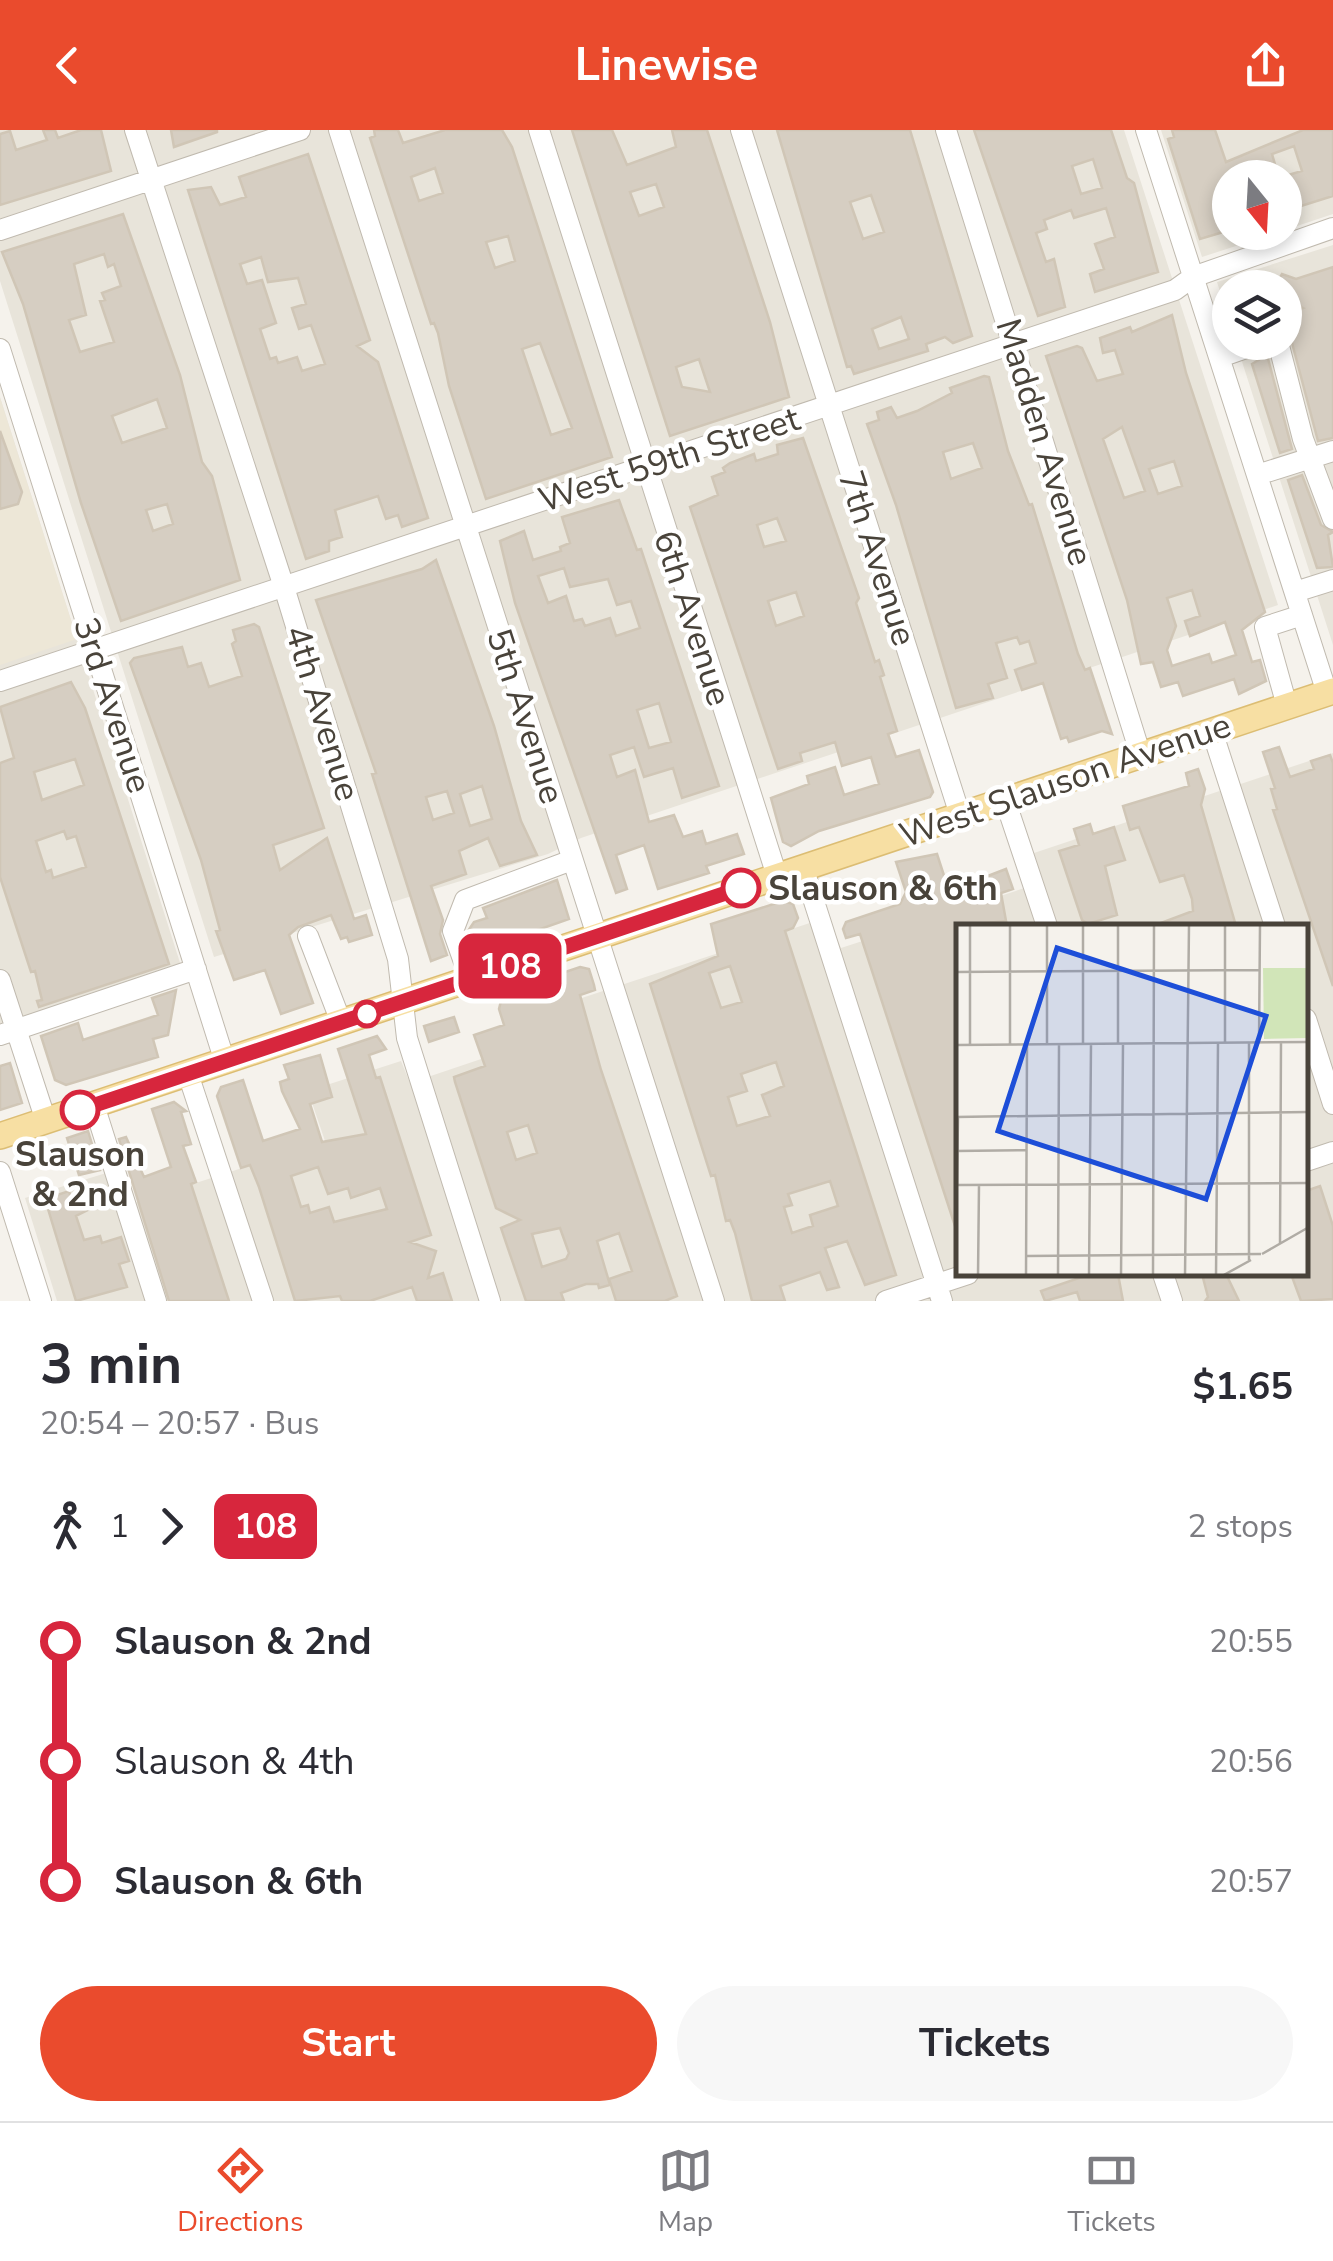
<!DOCTYPE html>
<html lang="en">
<head>
<meta charset="utf-8">
<style>
	:root { --surface:#fff; --page:#f7f7f7; --text:#2b2b33; --muted:#7c7c81; --line:#e1e1e2; --accent:#ea4b2d }
	body { margin:0; font-family:"Nunito Sans",sans-serif; background:var(--page); color:var(--text); height:100vh; display:flex; flex-direction:column; font-size:38px; white-space:nowrap }
	* { box-sizing:border-box; margin:0 }
	p { font-size:32px; color:var(--muted) }
	.icon { flex:none; width:55px; height:55px; fill:none; stroke:currentColor; stroke-width:2; stroke-linecap:round; stroke-linejoin:round }
	.map { position:relative; height:1171px; overflow:hidden }
	.panel { display:flex; flex-direction:column; background:var(--surface); flex:1 }
	.panel>* { flex:none }
	.badge { padding:0 20px; border-radius:15px; font-size:35px; line-height:65px }
	.needle { width:65px; rotate:162deg }
	.buttons { position:absolute; left:1212px; top:30px; display:grid; gap:20px }
	.buttons a { display:grid; place-items:center; width:90px; height:90px; border-radius:50%; background:var(--surface); box-shadow:0 5px 15px #0003; font-size:50px }
	.map>.badge { position:absolute; translate:-50% -50%; box-shadow:0 0 0 5px #fff }
	.legs { display:flex; align-items:center; gap:15px; height:110px; padding:0 40px; font-size:32px }
	.legs p { margin-inline-start:auto }
	.head { display:flex; align-items:center; justify-content:space-between; height:170px; padding:0 40px }
	h1 { font-size:55px; font-weight:700; line-height:75px }
	.action { display:flex; gap:20px; margin-top:auto; padding:20px 40px }
	.action a { flex:1; height:115px; border-radius:60px; background:var(--accent); color:#fff; font-size:40px; font-weight:700; line-height:115px; text-align:center }
	.action a+a { background:var(--page); color:var(--text) }
	ul { padding:0 40px; list-style:none }
	li { display:flex; align-items:center; gap:35px; height:120px; font-size:38px }
	li i { display:grid; place-items:center; width:15px; height:100%; margin:0 12px; background:currentColor }
	li i::after { content:''; width:25px; height:25px; margin:-12px; border:8px solid; border-radius:50%; background:var(--surface) }
	li p { margin-inline-start:auto }
	li:first-child i { background:linear-gradient(#0000 50%,currentColor 0) }
	li:last-child i { background:linear-gradient(currentColor 50%,#0000 0) }
	header { display:flex; justify-content:space-between; align-items:center; height:130px; padding:0 40px; background:var(--accent); color:#fff; font-size:45px; font-weight:700 }
	.menu { display:flex; justify-content:space-around; align-items:center; height:140px; border-top:2px solid var(--line); background:var(--surface); font-size:28px; color:var(--muted) }
	.menu a { display:grid; justify-items:center; gap:5px }
	.menu .active { color:var(--accent) }
	.map>svg:first-child { display:block }
	.residential { fill:#e8e4da; fill-rule:evenodd }
	.education { fill:#ede7d7 }
	.building { fill:#d6cec2; stroke:#d0c6b6; stroke-width:2.5; fill-rule:evenodd }
	.lines { fill:none; stroke-linecap:round; stroke-linejoin:round }
	.minor-casing { stroke:#c0baaf; stroke-width:22 }
	.major-casing { stroke:#dcbd73; stroke-width:28 }
	.minor { stroke:#fff; stroke-width:20 }
	.major { stroke:#f7dfa3; stroke-width:25 }
	.line-1-casing { stroke:#fff; stroke-width:22 }
	.line-1 { stroke:#d7263d; stroke-width:15 }
	.stop-1-dot { fill:#fff; stroke:#d7263d; stroke-width:5 }
	.labels { text-anchor:middle; stroke-width:9; stroke-linejoin:round; paint-order:stroke }
	.street-label { font-size:35px; fill:#49433a; stroke:#fff }
	.stop-label { font-size:35px; font-weight:bold; fill:#49433a; stroke:#fff; text-anchor:start }
	.inset-road { fill:none; stroke:#b0aca5; stroke-width:2.5 }
	.view { fill:#1d4ed8; fill-opacity:0.15; stroke:#1d4ed8; stroke-width:5 }
	.inset-edge { fill:none; stroke:#49433a; stroke-width:5 }
</style>
</head>
<body>
<header><svg class="icon" aria-label="back" viewBox="0 0 24 24"><path d="M15 5l-7 7 7 7"/></svg>Linewise<svg class="icon" aria-label="share" viewBox="0 0 24 24"><path d="M12 15V3M7 8l5-5 5 5M5 13v7h14v-7"/></svg></header>
<div class="map">
<svg width="1333" height="1171" viewBox="0 0 1333 1171">
	<rect width="100%" height="100%" fill="#f5f2ec"/>
	<path class="residential" d="M0,0H1124L1278,475L581,708L548,724L214,827L0,151Z
		M1161,0H1333V84L1285,100V48H1230V102L1276,103L1202,127Z
		M1333,115V515L1236,213L1285,212V158H1230V193L1217,152Z
		M0,267L182,839L0,898Z
		M1333,623V1171H57L25,1068L116,1040L128,1075L325,1011L308,961L401,931L410,953L520,916L512,891L828,787L841,818L1043,752L1034,723ZM958,796H1306V1144H958Z"/>
	<path class="education" d="M0,268L77,509L0,535Z"/>
	<path class="building" d="M43,0H55L58,8L81,0H101L111,41L0,75V4L10,1L16,20L47,10Z
		M171,0H217V2L174,17Z
		M374,0H398L403,13L445,0H502L512,17L612,327L486,369L449,256L438,203L434,193L431,194L370,8L375,6ZM435,38L443,63L419,71L411,47ZM508,106L515,131L495,138L486,112ZM540,213L572,298L551,305L522,219Z
		M572,0H612L627,35L676,17L672,0H707L770,192L789,267L670,306ZM656,54L664,77L639,86L630,62ZM699,229L710,262L682,257L676,237Z
		M777,0H910L972,206L953,213L945,207L926,214L928,221L854,244L851,236L847,237ZM871,65L884,102L863,109L850,72ZM901,187L909,209L879,219L872,199Z
		M974,0H1111L1127,48L1134,53L1158,142L1095,162L1090,144L1104,139L1095,114L1115,107L1106,78L1074,88L1071,80L1044,90L1047,99L1036,103L1046,132L1054,129L1065,177L1038,186ZM1093,29L1102,58L1081,64L1072,36Z
		M1172,0H1215L1226,32L1303,0H1333V66L1285,81V46L1302,41L1294,16L1272,24L1279,48H1230V100L1200,109L1168,9L1174,7Z
		M308,24L370,210L357,216L378,232L428,388L402,397L398,385L386,389L378,366L335,380L342,407L329,411V421L306,429L188,60L211,57L220,75L246,67L239,47ZM261,127L268,152L298,148L306,174L292,178L299,199L311,195L325,234L302,241L297,227L278,233L276,227L270,229L260,199L276,193L262,150L247,154L240,134Z
		M123,84L180,245L202,332L212,346L240,450L121,491L81,373L23,174L2,122ZM104,124L108,137L114,134L121,156L102,163L105,170L100,171L114,212L80,222L69,190L86,185L74,134ZM157,269L167,298L122,313L112,286ZM167,374L173,394L153,401L146,380Z
		M1333,137V308L1318,311L1291,209L1285,201V184L1303,178L1285,169V158H1274L1282,144L1296,149Z
		M1172,185L1186,243L1265,482L1242,500L1252,532L1260,530L1266,551L1239,564L1234,549L1183,566L1178,552L1161,557L1153,532L1141,534L1127,470L1046,226L1077,216L1082,218L1097,251L1123,244L1115,220L1103,223L1100,208L1130,197L1132,202ZM1122,297L1145,361L1124,368L1103,309ZM1174,331L1182,356L1158,364L1149,339ZM1192,460L1200,486L1185,491L1190,506L1225,492L1236,525L1212,533L1209,524L1172,536L1167,520L1176,496L1167,468Z
		M1267,225L1292,319L1280,323L1252,234Z
		M984,246L989,247L1008,321L1029,375L1032,374L1078,524L1085,540L1090,538L1112,604L1102,601L1069,612L1067,607L1061,609L1043,553L1022,560L1015,540L1036,533L1029,511L1020,514L1017,507L996,513L1007,548L988,554L993,568L956,578L896,375L867,294L879,290L877,282L891,277L897,288L917,281L952,263L950,258ZM973,313L982,338L951,349L943,322Z
		M0,301L22,362L18,374L0,379Z
		M803,308L859,468L856,473L875,532L879,530L884,545L880,547L897,601L888,604L896,627L919,620L933,662L930,667L819,701L791,716L783,712L771,668L809,654L807,646L835,637L844,665L879,654L871,627L842,636L835,612L800,623L802,631L778,639L690,377L718,365L712,347L725,342L723,338L730,333L754,324L756,331L778,324L777,315ZM777,388L786,411L764,417L757,395ZM796,462L804,486L776,496L768,471Z
		M1302,345L1321,395L1333,402L1328,405L1333,437L1317,438L1288,350Z
		M619,370L637,420L641,419L719,656L682,668L673,638L644,647L634,617L610,625L617,647L635,640L649,692L674,685L683,707L702,701L706,714L737,704L744,724L706,736L709,743L658,759L644,715L616,725L627,759L616,763L515,473L500,411L524,401L533,430L561,421L560,417L570,413L562,387ZM564,438L570,457L608,449L617,475L631,471L640,498L616,506L610,488L585,496L582,489L574,491L566,466L548,473L538,446ZM659,573L671,612L649,618L637,580Z
		M436,430L494,596L521,691L537,725L500,736L488,708L459,721L466,744L431,756L443,790L440,804L447,825L431,831L372,644L376,643L316,470L422,439ZM482,656L492,689L470,696L460,664ZM447,661L454,683L433,690L426,667Z
		M254,494L259,497L324,698L273,715L280,740L327,708L354,789L366,785L372,805L349,812L347,807L341,809L331,785L298,797L289,805L313,873L281,884L265,840L234,850L216,801L220,800L201,730L130,533L134,528L182,517L188,537L201,533L209,557L242,546L232,514L236,511L233,500Z
		M71,552L85,578L169,834L39,877L37,871L42,870L35,841L31,842L0,747V633L14,628L0,577ZM75,629L84,655L42,670L34,642ZM64,701L67,709L76,706L86,737L53,748L51,740L46,742L36,711Z
		M1279,617L1290,647L1314,639L1311,631L1330,625L1333,633V856L1273,680L1277,679L1271,659L1275,658L1263,622Z
		M1198,639L1205,659L1201,675L1236,796H1153L1193,781L1192,769L1184,745L1160,752L1139,697L1130,700L1123,676L1189,656L1186,643Z
		M1090,694L1093,704L1114,697L1125,730L1105,736L1117,785L1088,794L1082,790L1059,721L1079,715L1074,699Z
		M937,724L949,761L1006,739L1013,759L1001,763L1006,791L958,796L956,1099L860,804L846,808L843,799L846,792L900,774L906,762L896,732Z
		M557,750L569,789L475,822L468,801L474,792L487,788L483,778Z
		M783,771L793,774L798,788L793,798L785,801L896,1145L865,1155L847,1111L825,1118L839,1157L827,1160L820,1142L780,1156L785,1171H752L735,1103L730,1090L726,1091L715,1045L711,1046L650,854L718,826L711,794ZM730,836L742,872L721,878L709,843ZM776,932L784,956L762,965L770,986L737,996L728,967L747,961L741,944ZM830,1051L838,1076L810,1085L813,1096L792,1103L784,1077L792,1075L788,1064Z
		M580,837L589,839L594,855L595,860L580,865L601,940L677,1166L665,1171H616L609,1149L632,1141L619,1103L597,1111L610,1155L599,1158L598,1154H586L561,1163L564,1171H526L501,1098L520,1090L496,1078L455,952L454,947L485,936L474,905L504,895L499,879L503,863ZM528,995L537,1023L516,1030L507,1002ZM560,1098L569,1123L566,1129L542,1137L532,1104Z
		M176,860L168,905L153,909L158,927L66,955L55,950L41,906L78,893L83,910L158,885L152,868Z
		M454,887L459,902L429,912L424,896Z
		M377,906L386,919L369,925L376,948L380,947L431,1105L410,1112L436,1121L428,1148L443,1143L452,1171H417L412,1157L370,1171H342L340,1166L295,1171L259,1057L250,1035L241,1038L217,966L221,957L243,950L263,1011L300,999L282,961L280,952L289,949L284,935L320,925L332,967L310,974L322,1012L366,1004L338,919ZM318,1037L328,1064L348,1058L351,1068L380,1058L387,1079L334,1092L329,1077L310,1083L308,1075L301,1077L291,1046Z
		M10,933L22,973L0,980V936Z
		M174,972L186,981L181,982L191,1014L183,1016L196,1052L191,1054L229,1171H169L119,1009L126,1007L144,1047L171,1037L152,979Z
		M88,1001L100,1040L79,1045L67,1008Z
		M1320,1056L1333,1096V1169L1301,1171L1291,1144H1306V1061Z
		M69,1061L72,1072L86,1068L90,1079L76,1086L84,1110L100,1106L102,1113L121,1107L129,1131L119,1134L127,1157L76,1171L45,1069Z
		M1081,1144H1118L1123,1171H1080L1077,1162L1045,1171L1041,1161L1082,1147Z
		M1202,1144H1226L1239,1171H1205L1208,1167Z"/>
	<g class="lines">
		<g class="minor-casing">
			<path id="minor" d="M135,0L284,457L398,829L407,908L490,1171
				M339,0L714,1171
				M539,0L777,746
				M741,0L960,685
				M946,0L1141,626
				M1146,0L1327,563
				M0,100L300,0
				M1278,212L1303,309L1333,389
				M0,219L225,932
				M1220,227L1263,212
				M1257,345L1333,321
				M1295,462L1333,450
				M0,551L1175,160L1193,147L1333,98
				M1287,576L1265,497L1302,485
				M1212,601L1275,796
				M1005,670L1047,796
				M803,737L942,1171
				M308,806L341,892
				M470,849L453,801L465,770L572,730
				M0,850L46,991
				M1306,889L1333,974
				M0,905L196,839
				M188,944L263,1171
				M94,975L156,1171
				M1306,1031L1333,1022
				M0,1042L41,1171
				M1163,1144L1172,1171
				M886,1171L968,1144"/>
		</g>
		<g class="major-casing">
			<path id="major" d="M0,1006L1333,561"/>
		</g>
		<use href="#minor" class="minor"/>
		<use href="#major" class="major"/>
	</g>
	<g class="lines">
		<g class="line-1-casing">
			<path id="line-1" d="M80,980L741,758"/>
		</g>
		<use href="#line-1" class="line-1"/>
	</g>
	<g class="stop-1-dot">
		<circle cx="741" cy="758" r="18"/>
		<circle cx="367" cy="884" r="12"/>
		<circle cx="80" cy="980" r="18"/>
	</g>
	<g class="labels">
		<g class="street-label">
			<text transform="translate(1045 312) rotate(73)" y="12">Madden Avenue</text>
			<text transform="translate(669 329) rotate(-18)" y="12">West 59th Street</text>
			<text transform="translate(878 428) rotate(72)" y="12">7th Avenue</text>
			<text transform="translate(693 488) rotate(72)" y="12">6th Avenue</text>
			<text transform="translate(113 575) rotate(72)" y="12">3rd Avenue</text>
			<text transform="translate(323 583) rotate(73)" y="12">4th Avenue</text>
			<text transform="translate(526 586) rotate(72)" y="12">5th Avenue</text>
			<text transform="translate(1065 650) rotate(-19)" y="12">West Slauson Avenue</text>
		</g>
		<g class="stop-label">
			<text x="768" y="770">Slauson &amp; 6th</text>
			<text x="80" y="1036" text-anchor="middle">Slauson<tspan x="80" dy="40">&amp; 2nd</tspan></text>
		</g>
	</g>
	<g transform="translate(956 794)">
		<rect width="352" height="352" fill="#f5f2ec"/>
		<path d="M307,44H352V114L308,115Z" fill="#d1e5b8"/>
		<path class="inset-road" d="M127,1V119M269,1V118M0,48L304,46M303,118L304,1M91,119V1M162,119V1M54,120V1M0,121L353,118M14,121V1M0,193L353,188M0,227L71,226M0,261L353,259M1,261L2,193M324,319L325,118M306,330L353,303M70,332L305,330M293,336V119M22,352L23,261M70,352L71,121M102,352L103,120M133,352L135,120M165,352L167,120M197,352L198,1M229,352L233,1M260,352L262,119M266,352L295,336"/>
		<path class="view" d="M101,24L310,92L250,275L42,207Z"/>
		<rect width="352" height="352" class="inset-edge"/>
	</g>
</svg>
<div class="buttons">
<a><svg class="needle" viewBox="-14 -14 28 28"><path d="M0-13l5 13h-10z" fill="#e53935"/><path d="M0 13l5-13h-10z" fill="#7c7c81"/></svg></a>
<a><svg class="icon" aria-label="layers" viewBox="0 0 24 24"><path d="M12 4l9 5-9 5-9-5zM3 14l9 5 9-5"/></svg></a>
</div>
<b class="badge" style="left:510px;top:836px;background:#d7263d;color:#fff">108</b>
</div>
<section class="panel">
<div class="head"><div><h1>3 min</h1><p>20:54 – 20:57 · Bus</p></div><b>$1.65</b></div>
<div class="legs"><svg class="icon" aria-label="walk" viewBox="0 0 24 24"><circle cx="13" cy="4" r="2"/><path d="M13 8l-2 6 4 7M11 14l-3 7M7 12l3-4h3l4 4"/></svg>1<svg class="icon" aria-label="forward" viewBox="0 0 24 24"><path d="M9 5l7 7-7 7"/></svg><b class="badge" style="background:#d7263d;color:#fff">108</b><p>2 stops</p></div>
<ul>
<li><i style="color:#d7263d"></i><b>Slauson &amp; 2nd</b><p>20:55</p></li>
<li><i style="color:#d7263d"></i><span>Slauson &amp; 4th</span><p>20:56</p></li>
<li><i style="color:#d7263d"></i><b>Slauson &amp; 6th</b><p>20:57</p></li>
</ul>
<div class="action"><a>Start</a><a>Tickets</a></div>
</section>
<nav class="menu">
<a class="active"><svg class="icon" aria-label="directions" viewBox="0 0 24 24"><path d="M12 3l9 9-9 9-9-9zM9 14v-3h6M13 9l2 2-2 2"/></svg>Directions</a>
<a><svg class="icon" aria-label="map" viewBox="0 0 24 24"><path d="M3 6l6-2 6 2 6-2v14l-6 2-6-2-6 2zM9 4v14M15 6v14"/></svg>Map</a>
<a><svg class="icon" aria-label="tickets" viewBox="0 0 24 24"><path d="M3 7h18v10H3zM15 7v10"/></svg>Tickets</a>
</nav>
</body>
</html>
